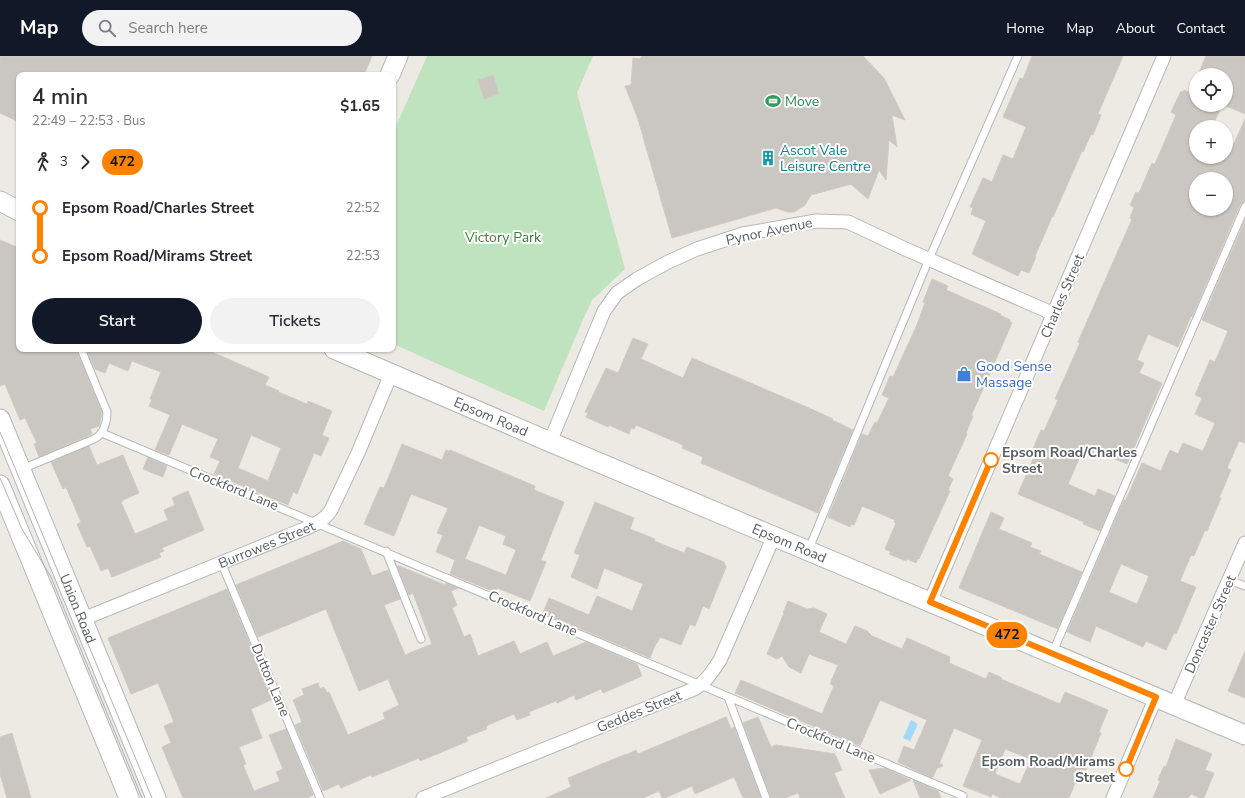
<!DOCTYPE html>
<html lang="en">
<head>
<meta charset="utf-8">
<style>
	:root { --surface:#fff; --page:#f2f2f3; --text:#2b2b33; --muted:#7c7c81; --accent:#111827 }
	body { margin:0; font-family:"Nunito Sans",sans-serif; background:var(--page); color:var(--text); height:100vh; display:flex; flex-direction:column; font-size:15px; white-space:nowrap }
	* { box-sizing:border-box; margin:0 }
	p { font-size:13px; color:var(--muted) }
	.icon { flex:none; width:22px; height:22px; fill:none; stroke:currentColor; stroke-width:2; stroke-linecap:round; stroke-linejoin:round }
	.map { position:relative; flex:1; overflow:hidden }
	.details { position:absolute; left:16px; top:16px; width:380px; height:280px; display:flex; flex-direction:column; background:var(--surface); border-radius:8px; box-shadow:0 1px 3px #0004 }
	.details>* { flex:none }
	.badge { padding:0 8px; border-radius:13px; font-size:14px; line-height:26px }
	.buttons { position:absolute; left:1189px; top:12px; display:grid; gap:8px }
	.buttons a { display:grid; place-items:center; width:44px; height:44px; border-radius:50%; background:var(--surface); box-shadow:0 1px 3px #0004; font-size:20px }
	.map>.badge { position:absolute; translate:-50% -50%; box-shadow:0 0 0 2px #fff }
	.legs { display:flex; align-items:center; gap:6px; height:44px; padding:0 16px; font-size:13px }
	.legs p { margin-inline-start:auto }
	.head { display:flex; align-items:center; justify-content:space-between; height:68px; padding:0 16px }
	h1 { font-size:22px; font-weight:600; line-height:30px }
	.primary-button { display:flex; gap:8px; margin-top:auto; padding:8px 16px }
	.primary-button a { flex:1; height:46px; border-radius:24px; background:var(--accent); color:#fff; font-size:16px; font-weight:600; line-height:46px; text-align:center }
	.primary-button a+a { background:var(--page); color:var(--text) }
	ul { padding:0 16px; list-style:none }
	li { display:flex; align-items:center; gap:14px; height:48px; font-size:15px }
	li i { display:grid; place-items:center; width:6px; height:100%; margin:0 5px; background:currentColor }
	li i::after { content:''; width:10px; height:10px; margin:-5px; border:3px solid; border-radius:50%; background:var(--surface) }
	li p { margin-inline-start:auto }
	li:first-child i { background:linear-gradient(#0000 50%,currentColor 0) }
	li:last-child i { background:linear-gradient(currentColor 50%,#0000 0) }
	header { display:flex; align-items:center; gap:24px; box-sizing:border-box; height:56px; padding:0 20px; background:var(--accent); color:#fff }
	header strong { font-size:19px }
	nav { display:flex; gap:22px; margin-inline-start:auto; font-size:14px }
	.search { width:280px; height:36px; background:var(--page); display:flex; align-items:center; gap:10px; box-sizing:border-box; padding:0 14px; border-radius:22px; color:var(--muted); font-size:15px }
	.map>svg:first-child { display:block }
	.green { fill:#c0e3bf }
	.water { fill:#a2d8fc }
	.building { fill:#cac6c1; stroke:#d1cbc0; fill-rule:evenodd }
	.lines { fill:none; stroke-linecap:round; stroke-linejoin:round }
	.lane-casing { stroke:#b4b8bc; stroke-width:9 }
	.street-casing { stroke:#b4b8bc; stroke-width:15 }
	.secondary-casing { stroke:#b3b7bc; stroke-width:21 }
	.lane { stroke:#fff; stroke-width:7 }
	.street { stroke:#fff; stroke-width:13 }
	.secondary { stroke:#fff; stroke-width:19 }
	.tram { stroke:#b1b2b2; stroke-width:1 }
	.line-1-casing { stroke:#fff; stroke-width:9 }
	.line-1 { stroke:#ff8200; stroke-width:6 }
	.stop-1-dot { fill:#fff; stroke:#ff8200; stroke-width:2 }
	.labels { text-anchor:middle; stroke-width:4; stroke-linejoin:round; paint-order:stroke }
	.leisure-label { font-size:14px; fill:#27864d; stroke:#fff; text-anchor:start }
	.culture-label { font-size:14px; fill:#0d838f; stroke:#fff; text-anchor:start }
	.street-label { font-size:14px; fill:#5a5e62; stroke:#fff }
	.park-label { font-size:14px; fill:#388339; stroke:#fff }
	.shop-label { font-size:14px; fill:#366cbe; stroke:#fff; text-anchor:start }
	.stop-label { font-size:14px; font-weight:bold; fill:#5a5e62; stroke:#fff; text-anchor:start }
</style>
</head>
<body>
<header>
<strong>Map</strong>
<div class="search"><svg class="icon" aria-label="search" viewBox="0 0 24 24"><circle cx="10" cy="10" r="6"/><path d="M15 15l6 6"/></svg>Search here</div>
<nav><a>Home</a><a>Map</a><a>About</a><a>Contact</a></nav>
</header>
<div class="map">
<svg width="1245" height="742" viewBox="0 0 1245 742">
	<rect width="100%" height="100%" fill="#eceae2"/>
	<path class="green" d="M427,0H593L577,37L625,213L592,244L582,266L544,355L393,288V77Z"/>
	<path class="water" d="M911,664L918,668L910,685L903,682Z"/>
	<path class="building" d="M0,0H372L364,19H19V66L0,57Z
		M642,0H863L884,22L905,64L892,59L897,91L889,84L886,124L879,114L868,143L851,128L811,139L805,149L794,156H788L776,152L672,182L638,63L625,30L631,29L633,2L640,3Z
		M1032,0H1123L1098,58L1101,59L1093,79L1091,78L1083,96L1082,95L1053,161H1052L1035,200L1036,201L1029,217L1021,214L1018,220L972,198L986,165L971,158L973,152L970,151L983,122L992,126L1003,99L1013,103L1026,71L1003,61L1020,22L1023,23Z
		M1206,0H1245V58L1226,50V19H1198Z
		M493,19L499,38L484,43L478,24Z
		M1184,34L1196,40V49H1222L1212,71H1196V101H1226V95L1230,97L1245,63V146L1240,149L1192,261L1191,260L1178,291L1148,278L1137,304L1144,307L1139,317L1162,327L1127,408L1094,394L1093,398L1083,394L1068,428L1095,440L1098,433L1115,440L1100,475L1083,468L1084,466L1018,438L1034,401L1030,400L1041,374L1044,375L1058,344L1055,343L1080,287L1078,286L1132,163L1130,162L1134,151L1130,149L1136,136L1139,137L1152,107L1155,108L1176,59L1171,56L1181,35L1183,36ZM1196,123H1226V153H1196Z
		M1245,164V387L1239,385L1227,412L1231,414L1219,442H1221L1207,475L1205,474L1194,500L1191,499L1180,525L1196,531L1176,578L1174,577L1166,594L1146,585L1143,591L1096,570L1090,586L1067,576L1124,444H1126L1142,407L1161,415L1170,394L1178,398L1183,387L1203,395L1215,367L1195,358L1202,342L1195,339L1210,304L1215,306L1228,275L1202,264ZM1121,508L1149,520L1137,548L1109,536Z
		M0,184L19,192V293H76L102,357L99,370L90,373L92,378L39,401L34,388L37,387L25,362L20,364L5,328L0,330Z
		M932,223L948,230L946,234L1001,258L1000,259L1010,264V266L1012,267L971,360H973L966,377L967,378L948,420L953,423L948,434L950,435L919,503L918,502L916,507L907,503L906,505L889,498L891,496L885,493L896,467L894,466L895,464L862,450L854,469L851,468L850,471L828,461L862,378L868,380L875,366L877,367L889,342L882,339L890,320L893,321L916,271L925,247L923,246Z
		M633,282L648,288L641,303L683,322L692,302L809,352L833,363L832,364L853,374L818,457L701,407L703,401L682,392L683,389L636,369L634,373L631,372L629,378L609,369L608,371L586,361L588,357L585,356L606,312L618,317Z
		M86,293H205L269,321L265,329L279,335L278,336L307,348L308,345L332,355L322,379L329,382L321,400L314,397L297,438L293,436L288,449L214,418L220,405L210,401L218,383L182,368L169,399L155,394L170,359L149,350L152,344L150,343L161,316L132,305L128,315L109,307L105,317L95,313ZM251,379L281,392L268,425L238,412Z
		M402,388L442,404L446,394L449,395L450,394L535,430L534,434L564,446L541,504L546,506L530,545L497,532L495,536L450,518L455,504L436,496L443,479L437,477L448,452L411,438L394,480L364,468L380,431L384,432ZM479,469L506,480L503,488L516,494L506,519L465,503Z
		M89,390L97,409L123,399L139,437L123,444V445L121,446L135,478L168,464L164,454L175,449L172,442L188,435L204,474L162,492L164,495L159,497L161,501L112,521L108,512L101,515L90,490L87,491L77,468L81,466L66,431L63,433L51,406Z
		M148,401L167,410L163,421L143,413Z
		M595,446L634,462L630,473L655,483L654,485L684,497L687,491L724,506L726,511L709,553L703,550L695,570L690,568L681,589L660,581L657,587H656L650,602L543,557L549,542L589,559L597,540L632,555L643,528L604,512L597,533L571,521L580,499L574,497Z
		M991,456L1004,462L999,473L1032,487L1030,491L1041,495L1039,498L1082,516L1058,573L959,532Z
		M343,485L361,493L372,520L388,514L400,543L384,549L405,599L432,588L413,537L409,539L397,510H399L445,529L446,527L459,532L451,535L457,549L452,552L464,581L470,578L478,600L514,585L520,598L547,586L553,600L586,586L637,608L642,620L603,637L601,633L576,644L574,639L557,647L556,645L529,656L530,659L517,664L514,658L486,670L487,673L466,681L468,685L420,705L419,702L372,721L371,719L341,732L339,728L323,735L295,669L302,666L293,644L304,639L302,633L318,627L320,633L324,631L327,637L329,636L348,679L385,663L383,657L399,649L388,623L359,635L326,553L258,581L236,529Z
		M227,533L273,643L251,653L262,682L239,691L246,708L243,709L254,735L280,725L276,716L283,713L269,679L286,673L313,739L307,742H183L162,691L171,687L164,670L174,666L158,627L131,638L108,582Z
		M788,545L807,553L814,552L827,558L819,576L846,588L855,570L867,575L872,580L902,593L907,582L950,601L949,607L986,623L989,616L1002,622L1001,623L1060,648L1065,636L1108,654L1099,676L1101,677L1086,714L1083,713L1077,728L1075,727L1069,742H1001L992,738L991,741L963,730L982,684L954,672L939,708H942L943,710L937,712L933,721L932,720V722L898,706L904,690L914,694L927,664L880,644L860,690L735,637L741,624L822,658L834,630L830,628L838,609L809,598L801,617L789,611L782,600L777,603L767,598L784,557H783ZM1005,693L1031,703L1020,728L995,718Z
		M1245,595V642L1228,635Z
		M726,661L731,673L734,671L761,742H743L734,721L695,738L692,730L665,742H662L659,735L643,742H546L571,731L568,722L626,698V699L636,694L638,698Z
		M758,661L771,691L776,689L835,698L842,714L834,717L845,742H800L798,737L785,742H771L743,667Z
		M12,677L31,742H7L0,718V681Z
		M1176,683L1212,698L1205,714L1214,717L1204,742H1200L1191,738L1188,742H1153L1160,725L1158,724L1164,710L1166,711Z
		M885,712L911,724L880,738L869,714Z
		M913,724L938,735L941,742H920Z"/>
	<g class="lines">
		<g class="lane-casing">
			<path id="lane" d="M102,377C390,497 676,619 963,740
				M22,413L94,383C103,379 107,367 107,356L81,293
				M386,495L421,583
				M808,495L929,203L1018,0
				M221,506L320,742
				M1229,524L1245,530
				M1052,598L1245,151
				M728,641L766,742"/>
		</g>
		<g class="street-casing">
			<g id="street">
				<path d="M550,386L604,255L617,237L637,223L668,206L697,193L743,178L816,165L848,166L903,192L1054,258"/>
				<path d="M930,546L1164,0"/>
				<path id="s1" d="M83,563L285,481C300,474 322,469 331,454L358,397L391,318"/>
				<path d="M1174,649L1245,487"/>
				<path d="M423,742L694,633C706,626 712,616 720,604L774,480"/>
				<path d="M1113,742L1156,641"/>
			</g>
		</g>
		<g class="secondary-casing">
			<g id="secondary">
				<path d="M390,19L398,0"/>
				<path d="M0,145L19,155"/>
				<path id="s2" d="M334,293L550,386L1245,679"/>
				<path id="s3" d="M0,363L156,742"/>
				<path d="M0,429L129,742"/>
			</g>
		</g>
		<use href="#lane" class="lane"/>
		<use href="#street" class="street"/>
		<use href="#secondary" class="secondary"/>
		<path class="tram" d="M0,376L152,742
			M0,422L22,473L51,521L142,742"/>
	</g>
	<g class="lines">
		<g class="line-1-casing">
			<path id="line-1" d="M991,404L930,546L1156,641L1126,713"/>
		</g>
		<use href="#line-1" class="line-1"/>
	</g>
	<defs>
		<g id="stadium-bare" transform="scale(1.2)"><path d="M0-5a6.5 5 0 1 0 0 10a6.5 5 0 1 0 0-10ZM-3.5-1.8h7v3.6h-7Z" fill="#2e9e5b" stroke="#fff" stroke-width="2.5" paint-order="stroke"/></g>
		<g id="building-bare" transform="scale(1.2)"><path d="M-4-6H4V6H1V3H-1V6H-4ZM-2.5-4.3h1.7v1.8h-1.7ZM.8-4.3h1.7v1.8H.8ZM-2.5-1h1.7V.8h-1.7ZM.8-1h1.7V.8H.8Z" fill="#0f9aa8" stroke="#fff" stroke-width="2.5" paint-order="stroke"/></g>
		<g id="shop-bare" transform="scale(1.2)"><path d="M-5-2.5h2.3a2.7 3.5 0 0 1 5.4 0H5L5.5 6h-11ZM-1.5-2.5h3a1.5 2.3 0 0 0-3 0Z" fill="#3f7fe0" stroke="#fff" stroke-width="2.5" paint-order="stroke"/></g>
	</defs>
	<g fill-rule="evenodd">
		<use href="#stadium-bare" x="773" y="45"/>
		<use href="#building-bare" x="768" y="102"/>
		<use href="#shop-bare" x="964" y="318"/>
	</g>
	<g class="stop-1-dot">
		<circle cx="991" cy="404" r="7"/>
		<circle cx="1126" cy="713" r="7"/>
	</g>
	<g class="labels">
		<g class="leisure-label">
			<text x="785" y="50">Move</text>
		</g>
		<g class="culture-label">
			<text x="780" y="99">Ascot Vale<tspan x="780" dy="16">Leisure Centre</tspan></text>
		</g>
		<g class="street-label">
			<text transform="translate(769 175) rotate(-12)" y="5">Pynor Avenue</text>
			<text transform="translate(1062 240) rotate(-67)" y="5">Charles Street</text>
			<text dy="5" stroke="none"><textPath href="#s2" startOffset="171">Epsom Road</textPath></text>
			<text transform="translate(234 432) rotate(22)" y="5">Crockford Lane</text>
			<text dy="5" stroke="none"><textPath href="#s2" startOffset="495">Epsom Road</textPath></text>
			<text dy="5" stroke="none"><textPath href="#s1" startOffset="198">Burrowes Street</textPath></text>
			<text dy="5" stroke="none"><textPath href="#s3" startOffset="205">Union Road</textPath></text>
			<text transform="translate(533 557) rotate(23)" y="5">Crockford Lane</text>
			<text transform="translate(1210 568) rotate(-66)" y="5">Doncaster Street</text>
			<text transform="translate(271 624) rotate(67)" y="5">Dutton Lane</text>
			<text transform="translate(639 655) rotate(-22)" y="5">Geddes Street</text>
			<text transform="translate(831 684) rotate(23)" y="5">Crockford Lane</text>
		</g>
		<g class="park-label">
			<text x="503" y="186">Victory Park</text>
		</g>
		<g class="shop-label">
			<text x="976" y="315">Good Sense<tspan x="976" dy="16">Massage</tspan></text>
		</g>
		<g class="stop-label">
			<text x="1002" y="401">Epsom Road/Charles<tspan x="1002" dy="16">Street</tspan></text>
			<text x="1115" y="710" text-anchor="end">Epsom Road/Mirams<tspan x="1115" dy="16">Street</tspan></text>
		</g>
	</g>
</svg>
<div class="buttons">
<a><svg class="icon" aria-label="locate" viewBox="0 0 24 24"><circle cx="12" cy="12" r="6"/><path d="M12 2v4M12 18v4M2 12h4M18 12h4"/></svg></a>
<a>+</a>
<a>−</a>
</div>
<b class="badge" style="left:1007px;top:579px;background:#ff8200;color:#111">472</b>
<section class="details">
<div class="head"><div><h1>4 min</h1><p>22:49 – 22:53 · Bus</p></div><b>$1.65</b></div>
<div class="legs"><svg class="icon" aria-label="walk" viewBox="0 0 24 24"><circle cx="13" cy="4" r="2"/><path d="M13 8l-2 6 4 7M11 14l-3 7M7 12l3-4h3l4 4"/></svg>3<svg class="icon" aria-label="forward" viewBox="0 0 24 24"><path d="M9 5l7 7-7 7"/></svg><b class="badge" style="background:#ff8200;color:#111">472</b></div>
<ul>
<li><i style="color:#ff8200"></i><b>Epsom Road/Charles Street</b><p>22:52</p></li>
<li><i style="color:#ff8200"></i><b>Epsom Road/Mirams Street</b><p>22:53</p></li>
</ul>
<div class="primary-button"><a>Start</a><a>Tickets</a></div>
</section>
</div>
</body>
</html>
